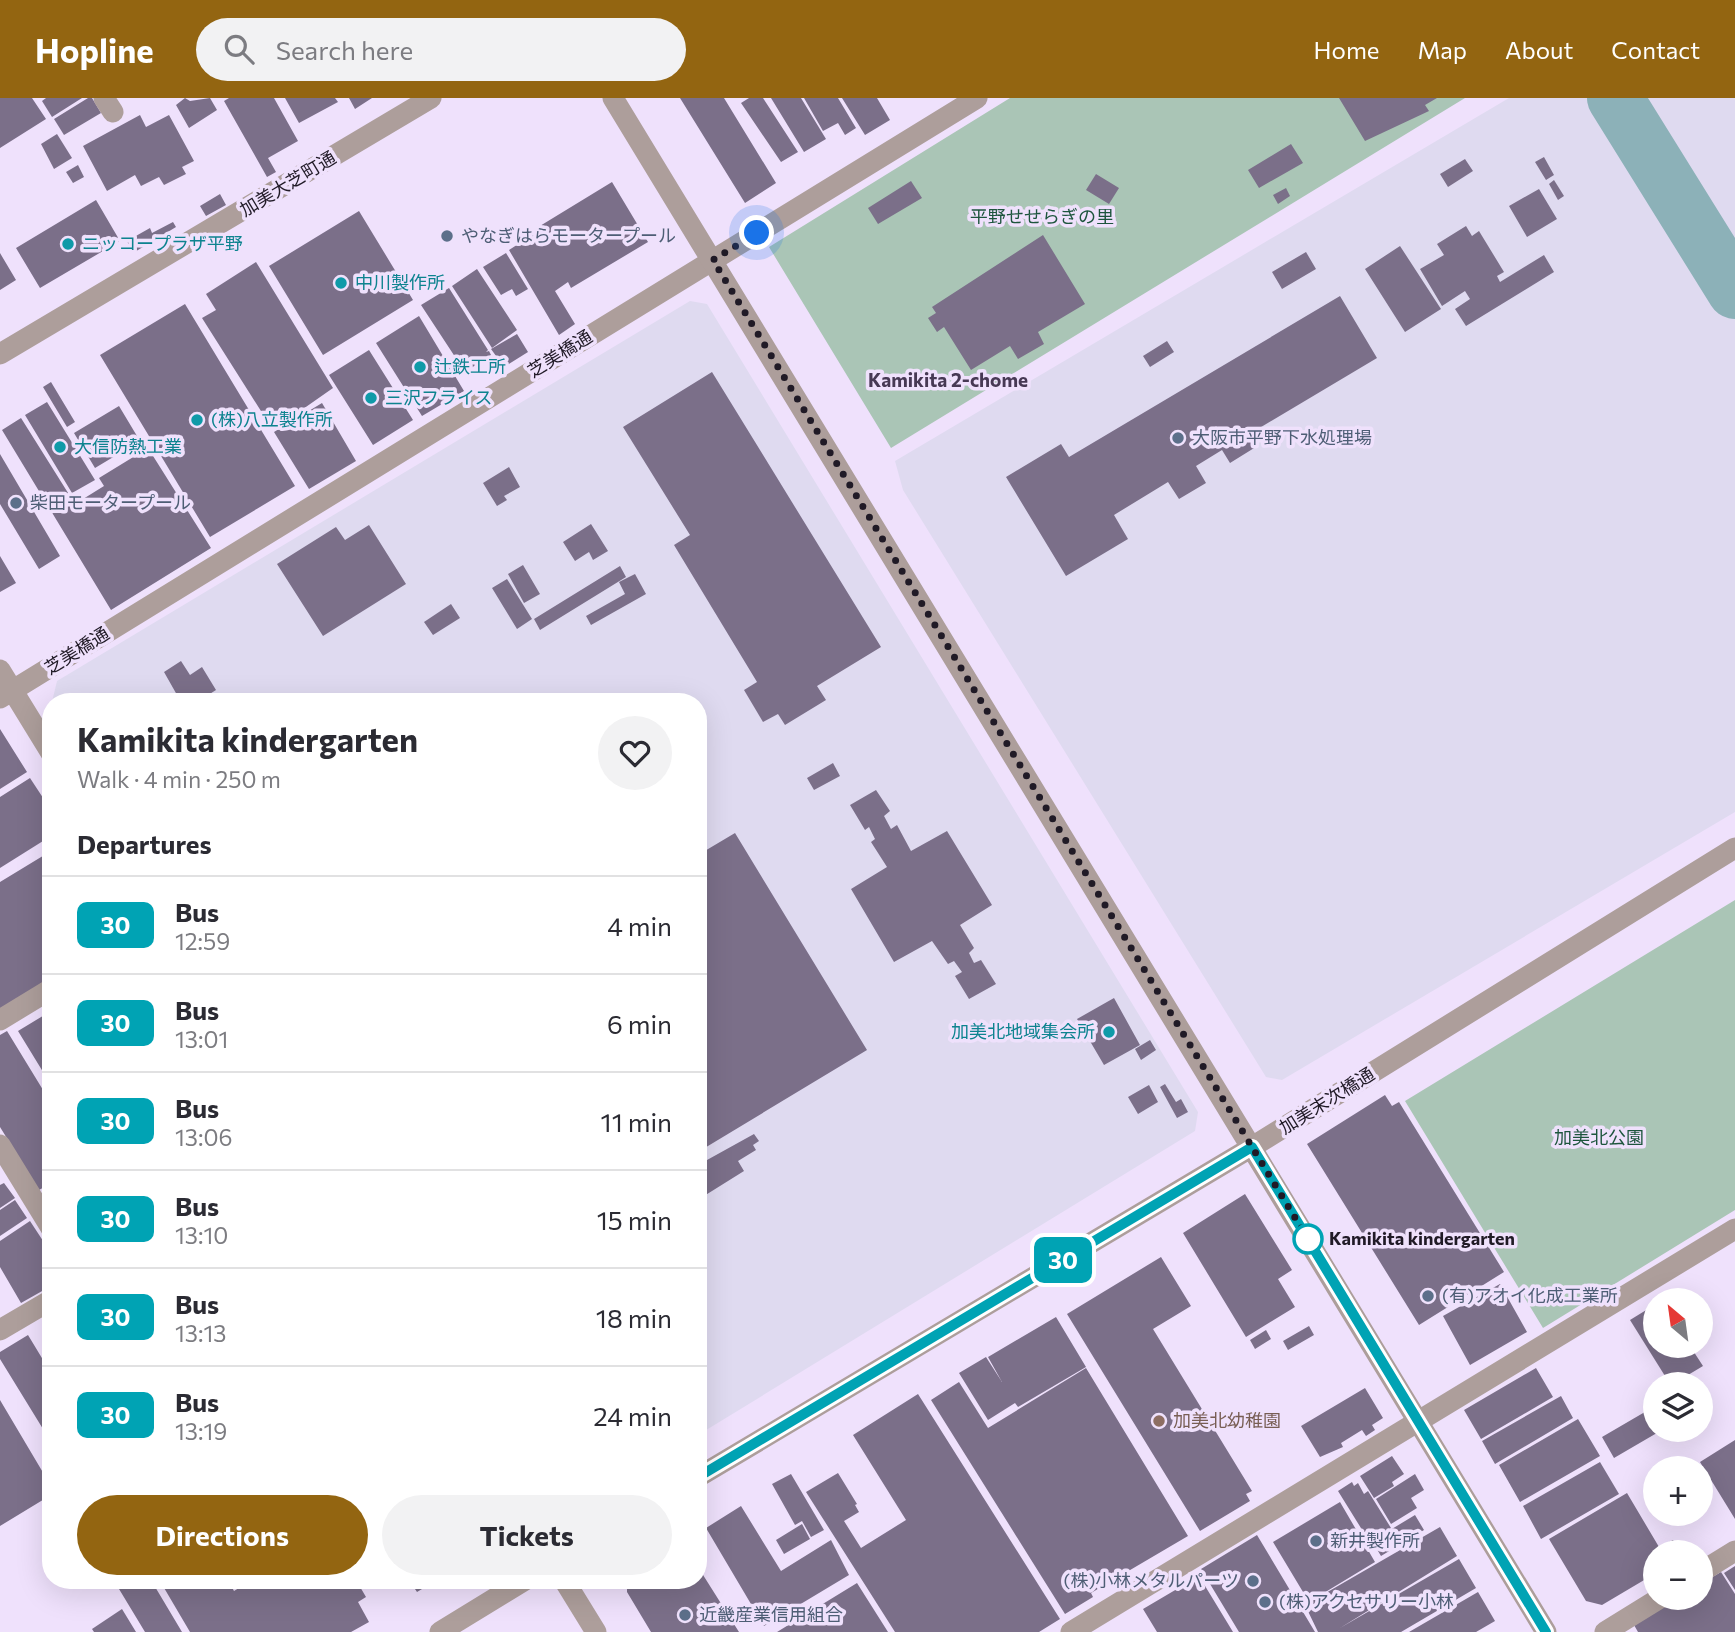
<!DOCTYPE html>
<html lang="en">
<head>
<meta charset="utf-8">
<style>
	:root { --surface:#fff; --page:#f2f2f3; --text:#2b2b33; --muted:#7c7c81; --line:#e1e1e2; --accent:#936511 }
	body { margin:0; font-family:Commissioner,"Noto Sans JP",sans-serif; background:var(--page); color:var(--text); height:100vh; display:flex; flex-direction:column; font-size:26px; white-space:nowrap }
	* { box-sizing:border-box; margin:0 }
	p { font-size:23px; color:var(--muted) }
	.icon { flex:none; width:38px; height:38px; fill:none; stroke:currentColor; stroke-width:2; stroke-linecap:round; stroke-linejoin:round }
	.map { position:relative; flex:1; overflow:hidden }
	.sheet { position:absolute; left:42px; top:595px; width:665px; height:896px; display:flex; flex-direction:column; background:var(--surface); border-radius:28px; box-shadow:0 7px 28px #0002 }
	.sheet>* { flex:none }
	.badge { padding:0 14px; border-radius:10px; font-size:24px; line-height:46px }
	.needle { width:46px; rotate:331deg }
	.tools { position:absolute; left:1643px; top:1190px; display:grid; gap:14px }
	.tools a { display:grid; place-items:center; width:70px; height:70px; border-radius:50%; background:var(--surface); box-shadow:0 7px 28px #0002; font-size:35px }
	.you { position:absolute; width:35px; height:35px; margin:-18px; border:5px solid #fff; border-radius:50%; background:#1a73e8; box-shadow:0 0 0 10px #1a73e833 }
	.map>.badge { position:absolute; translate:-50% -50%; box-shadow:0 0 0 4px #fff }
	h2 { padding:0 35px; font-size:26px; line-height:63px }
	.round { display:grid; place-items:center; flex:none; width:74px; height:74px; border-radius:37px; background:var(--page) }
	.headline { display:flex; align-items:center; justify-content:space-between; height:119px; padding:0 35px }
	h1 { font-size:33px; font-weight:700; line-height:52px }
	.cta { display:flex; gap:14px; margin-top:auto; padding:14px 35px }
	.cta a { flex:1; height:80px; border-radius:42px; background:var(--accent); color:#fff; font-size:28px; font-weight:700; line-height:80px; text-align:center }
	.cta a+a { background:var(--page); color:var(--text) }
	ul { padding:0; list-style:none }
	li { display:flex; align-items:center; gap:21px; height:98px; padding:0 35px; border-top:2px solid var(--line) }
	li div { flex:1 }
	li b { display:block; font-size:26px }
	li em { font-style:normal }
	li .badge { min-width:77px; font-weight:700; text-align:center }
	header { display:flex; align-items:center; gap:42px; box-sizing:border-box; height:98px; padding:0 35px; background:var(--accent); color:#fff }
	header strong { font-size:33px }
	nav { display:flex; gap:38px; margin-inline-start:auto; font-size:24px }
	.search { width:490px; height:63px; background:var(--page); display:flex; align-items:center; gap:18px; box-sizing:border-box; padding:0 24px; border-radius:38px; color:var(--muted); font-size:26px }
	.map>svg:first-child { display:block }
	.industrial { fill:#dfdaf0 }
	.green { fill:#aac5b6 }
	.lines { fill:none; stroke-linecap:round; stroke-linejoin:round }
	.river { stroke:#8cb1b8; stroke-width:56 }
	.building { fill:#7b6f89 }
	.minor { stroke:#ad9e9b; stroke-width:21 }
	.tertiary { stroke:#ad9e9b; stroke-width:21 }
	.line-casing { stroke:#fff; stroke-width:16 }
	.line { stroke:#00a3b4; stroke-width:10 }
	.walk { stroke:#201a26; stroke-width:7; stroke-dasharray:0 12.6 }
	.service-dot { fill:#5c6f8a; stroke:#efe1fc; stroke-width:2.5 }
	.culture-dot { fill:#0f9aa8; stroke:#efe1fc; stroke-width:2.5 }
	.stop-dot { fill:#fff; stroke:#00a3b4; stroke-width:3.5 }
	.education-dot { fill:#8d6e63; stroke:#efe1fc; stroke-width:2.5 }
	.labels { text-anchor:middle; stroke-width:7; stroke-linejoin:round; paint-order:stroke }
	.street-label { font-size:18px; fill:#201a26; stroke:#efe1fc }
	.park-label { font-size:18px; fill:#1d553d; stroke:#efe1fc }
	.service-label { font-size:18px; fill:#4e5e75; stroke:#efe1fc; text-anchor:start }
	.culture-label { font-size:18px; fill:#0d838f; stroke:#efe1fc; text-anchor:start }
	.stop-label { font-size:18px; font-weight:bold; fill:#201a26; stroke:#efe1fc; text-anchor:start }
	.education-label { font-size:18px; fill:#785e54; stroke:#efe1fc; text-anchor:start }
	.neighbourhood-label { font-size:19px; font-weight:bold; fill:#473954; stroke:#efe1fc }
</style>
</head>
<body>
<header>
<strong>Hopline</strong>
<div class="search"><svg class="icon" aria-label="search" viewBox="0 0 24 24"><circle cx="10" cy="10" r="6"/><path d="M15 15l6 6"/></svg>Search here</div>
<nav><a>Home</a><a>Map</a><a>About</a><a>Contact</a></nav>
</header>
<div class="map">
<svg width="1735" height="1534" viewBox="0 0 1735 1534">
	<rect width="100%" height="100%" fill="#efe1fc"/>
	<path class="industrial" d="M1509,0H1735V714L1282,982L1266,979L903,392L895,363Z
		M690,203L707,206L1198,1014L1195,1033L698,1337V604H52L57,583Z"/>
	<path class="green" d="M1010,0H1465L891,350L769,149Z
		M1735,802V1112L1543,1230L1405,1003Z"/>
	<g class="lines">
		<path class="river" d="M1615,0L1735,193"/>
	</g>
	<path class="building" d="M0,0H32L46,21L0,50Z
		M46,0H82L52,19L42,3Z
		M88,0H92L101,15L64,37L54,21Z
		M185,0L190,3L210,0L217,12L189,30L176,7Z
		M229,0H274L298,43L268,60L276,74L267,79L224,3Z
		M285,0H335L338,4L299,25Z
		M349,0H372L355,11Z
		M680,0H724L776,85L745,105Z
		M749,0H763L798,54L781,64L741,5Z
		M771,0H801L826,41L804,54Z
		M804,0H838L856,30L845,37L838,25L823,33Z
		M842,0H877L890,22L865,37Z
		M1339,0H1437L1425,7L1429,13L1365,43Z
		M140,17L146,29L169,17L194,63L182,69L186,76L164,87L159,79L141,88L135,77L107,93L83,48Z
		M57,36L72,60L54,71L41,46Z
		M1291,46L1303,65L1259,90L1248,72Z
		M1544,59L1554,77L1546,82L1535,64Z
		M1465,61L1473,73L1448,89L1440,76Z
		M78,67L84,79L73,85L66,74Z
		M1096,76L1119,90L1109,106L1086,92Z
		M1554,82L1564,98L1558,102L1549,86Z
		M911,83L922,100L878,126L868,110Z
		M612,84L648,144L571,190L568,184L555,193L575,226L559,237L509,152L537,134L535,131Z
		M1286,90L1290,98L1278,106L1273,97Z
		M1539,91L1557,121L1527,139L1509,108Z
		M220,96L226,107L206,118L200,108Z
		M96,102L120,143L40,190L16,150Z
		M359,113L413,202L323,257L269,168Z
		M173,124L176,129L133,155L127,143L150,130L152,135Z
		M1466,128L1472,138L1479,133L1504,174L1497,178L1500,184L1544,157L1554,174L1466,228L1455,211L1470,201L1465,193L1442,208L1420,171L1444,157L1437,146Z
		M1043,137L1085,206L1038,234L1044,246L1018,261L1010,248L971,272L944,229L937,234L928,220L936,215L932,209Z
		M1400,148L1441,211L1405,234L1365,171Z
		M1306,154L1316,171L1282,191L1272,174Z
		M0,155L16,182L0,192Z
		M506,155L528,191L516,198L512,191L501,197L483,169Z
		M256,164L333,290L273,332L202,220L216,212L206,196Z
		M477,171L517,232L492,250L452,188Z
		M449,190L488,252L486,254L489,253L491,257L465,274L421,207Z
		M1340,198L1377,260L1251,335L1259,347L1230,365L1222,352L1196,368L1206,385L1179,401L1168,384L1114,417L1128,441L1066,478L1006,379L1061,346L1069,359Z
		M185,206L295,388L210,439L100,257Z
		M419,218L464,293L422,318L376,245Z
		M517,236L528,254L504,269L491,251Z
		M1167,243L1174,254L1150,269L1143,258Z
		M369,252L413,322L373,347L329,277Z
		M712,274L881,549L817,588L826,602L785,627L778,616L763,624L744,592L757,584L674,447L690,437L623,329Z
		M51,284L75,324L67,329L43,289Z
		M47,304L95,382L72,395L25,317Z
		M322,305L356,363L309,391L274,334Z
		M119,308L140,343L95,370L74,335Z
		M21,320L75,406L104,388L99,380L148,350L211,450L111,512L2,332Z
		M0,356L60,458L39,471L0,406Z
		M509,369L520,389L504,398L507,402L497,408L483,385Z
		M591,426L608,453L593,462L589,454L575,463L563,444Z
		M369,427L406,486L323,538L277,466L336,429L345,442Z
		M0,458L16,485L0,494Z
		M523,467L540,496L524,505L508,476Z
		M620,468L626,479L540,532L534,521Z
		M635,476L646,496L591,527L586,518L625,496L619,484Z
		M507,481L532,521L517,531L492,490Z
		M451,506L460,520L433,537L424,524Z
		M181,563L190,577L202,569L216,592L197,604H181L164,574Z
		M0,631L27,674L0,691Z
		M833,665L840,678L814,692L807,680Z
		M30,680L51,712V738L0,770V699Z
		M876,692L890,713L884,718L891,731L897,727L911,753L947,733L992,807L960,827L974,850L969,855L974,865L981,862L996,886L969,901L955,878L962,874L954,863L948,866L932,843L894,864L851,791L887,769L871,744L875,741L869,729L865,732L850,707Z
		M735,735L867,952L698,1054V757Z
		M51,753V870L46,874L50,882L0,913V784Z
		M1114,900L1140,947L1104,967L1077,921Z
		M51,913V980L48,982L18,933Z
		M7,933L51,1005V1091L48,1087L39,1092L0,1029V937Z
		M1150,942L1156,952L1141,962L1135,951Z
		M1165,986L1176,1004L1181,1001L1188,1014L1177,1020L1160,989Z
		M1149,987L1158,1004L1138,1016L1128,999Z
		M1385,997L1392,1008L1399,1004L1504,1174L1419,1227L1307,1046Z
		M754,1036L759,1043L753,1047L756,1052L738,1063L744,1073L704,1098L698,1089V1067Z
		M4,1085L15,1100L0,1110V1087Z
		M1245,1096L1292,1172L1278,1181L1295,1209L1246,1239L1183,1135Z
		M15,1102L27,1120L0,1138V1112Z
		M30,1123L51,1155L48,1160L51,1176L46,1178L51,1188L21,1205L0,1169V1143Z
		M1161,1159L1191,1208L1153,1231L1252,1393L1246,1396L1250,1403L1200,1433L1067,1216Z
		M1500,1186L1527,1234L1470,1267L1443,1218Z
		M1656,1206V1248H1690L1703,1268L1673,1286H1670L1630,1222Z
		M1056,1219L1086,1269L1018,1309L1015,1305L988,1322L959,1275L986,1259L1002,1284L988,1259Z
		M1309,1228L1314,1237L1288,1252L1283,1243Z
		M1266,1232L1271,1241L1255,1251L1250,1242Z
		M28,1237L51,1275V1344L0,1261V1254Z
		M1086,1270L1188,1438L1091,1495L1093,1499L1065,1516L931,1302L959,1284L988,1330Z
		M1536,1270L1553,1299L1481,1341L1464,1312Z
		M1365,1290L1383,1320L1372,1327L1375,1332L1366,1338L1362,1332L1341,1345L1343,1349L1320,1359L1301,1328Z
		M918,1296L1060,1521L1039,1534H895L806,1394L838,1375L857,1406L855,1407L859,1414L844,1423L861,1450L906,1422L853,1337Z
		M1561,1298L1573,1320L1495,1366L1482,1343Z
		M0,1302L51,1388V1397L0,1428Z
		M1650,1311L1656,1320V1332H1662L1614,1360L1602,1339Z
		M1578,1321L1600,1358L1520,1404L1499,1367Z
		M1735,1342V1421L1700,1364Z
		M1392,1358L1404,1376L1392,1384L1394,1388L1374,1400L1360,1378Z
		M1600,1364L1619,1396L1541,1441L1523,1408Z
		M791,1376L824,1432L811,1439L802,1423L795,1427L772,1386Z
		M1415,1376L1424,1392L1411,1400L1417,1410L1391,1426L1376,1401Z
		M1352,1384L1354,1388L1358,1385L1364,1396L1368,1393L1391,1430L1369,1443L1338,1393Z
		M1627,1395L1659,1449L1673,1442L1681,1454H1656V1475L1602,1507L1586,1503L1549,1441Z
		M1340,1404L1375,1464L1309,1504L1273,1444Z
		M741,1408L781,1473L831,1442L849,1477L764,1528L706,1430Z
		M1415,1417L1424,1432L1381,1458L1372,1443Z
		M802,1426L810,1441L784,1456L776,1442Z
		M1440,1429L1457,1458L1340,1530L1459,1461L1476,1490L1401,1534H1318L1305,1507Z
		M1257,1437L1315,1534H1239L1201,1471Z
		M1735,1468V1492L1724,1475Z
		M698,1469L739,1534H651L627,1494V1482H698Z
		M1721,1474L1735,1496V1534H1638L1634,1527L1678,1500H1701V1486Z
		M1199,1478L1233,1534H1157L1143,1511Z
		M133,1482H151L182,1534H145L119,1491Z
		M228,1482L234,1493L252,1482H356L366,1499L358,1504L369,1524L351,1534H190L160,1483Z
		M409,1482H437L417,1494Z
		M857,1485L888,1534H777Z
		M1478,1494L1495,1523L1476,1534H1409Z
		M122,1511L136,1534H94L92,1531Z"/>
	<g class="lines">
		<path class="minor" d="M104,0L113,14
			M0,572L51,655
			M0,600L977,0
			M0,922L51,891
			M0,1047L51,1130
			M0,1232L51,1202
			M1701,1474L1735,1453
			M564,1482L596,1534
			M1071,1534L1735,1131
			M1605,1534L1660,1500"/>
		<path class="tertiary" d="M613,0L1546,1534
			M0,256L431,0
			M698,1379L1252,1049L1735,750
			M440,1534L525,1482"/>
	</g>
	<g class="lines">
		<g class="line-casing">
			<path id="line" d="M698,1379L1252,1049L1546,1534"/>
		</g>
		<use href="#line" class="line"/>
		<path class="walk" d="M757,135L713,162L1308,1141"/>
	</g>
	<g class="service-dot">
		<circle cx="447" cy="138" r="7"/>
		<circle cx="1178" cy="340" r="7"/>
		<circle cx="16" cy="405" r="7"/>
		<circle cx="1428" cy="1198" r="7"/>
		<circle cx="1316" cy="1443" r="7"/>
		<circle cx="1253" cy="1483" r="7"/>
		<circle cx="1265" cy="1504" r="7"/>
		<circle cx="685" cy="1517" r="7"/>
	</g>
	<g class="culture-dot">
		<circle cx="68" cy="146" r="7"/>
		<circle cx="341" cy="185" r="7"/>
		<circle cx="420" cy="269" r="7"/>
		<circle cx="371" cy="300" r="7"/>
		<circle cx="197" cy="322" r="7"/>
		<circle cx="60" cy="349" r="7"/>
		<circle cx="1109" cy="934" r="7"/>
	</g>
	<circle class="stop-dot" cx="1308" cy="1141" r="14"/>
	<circle class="education-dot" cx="1159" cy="1323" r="7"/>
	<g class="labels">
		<g class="street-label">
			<text transform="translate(288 86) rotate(-31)" y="6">加美大芝町通</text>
			<text transform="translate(560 256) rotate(-32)" y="6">芝美橋通</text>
			<text transform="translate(77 553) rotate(-32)" y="6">芝美橋通</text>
			<text transform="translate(1327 1003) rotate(-32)" y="6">加美末次橋通</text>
		</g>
		<g class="park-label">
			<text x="1042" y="125">平野せせらぎの里</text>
			<text x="1599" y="1046">加美北公園</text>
		</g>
		<g class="service-label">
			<text x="461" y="144">やなぎはらモータープール</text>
			<text x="1192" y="346">大阪市平野下水処理場</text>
			<text x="30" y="411">柴田モータープール</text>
			<text x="1442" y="1204">(有)アオイ化成工業所</text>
			<text x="1330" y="1449">新井製作所</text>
			<text x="1239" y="1489" text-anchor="end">(株)小林メタルパーツ</text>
			<text x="1279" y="1510">(株)アクセサリー小林</text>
			<text x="699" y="1523">近畿産業信用組合</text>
		</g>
		<g class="culture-label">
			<text x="82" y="152">ニッコープラザ平野</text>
			<text x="355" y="191">中川製作所</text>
			<text x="434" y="275">辻鉄工所</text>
			<text x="385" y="306">三沢フライス</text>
			<text x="211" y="328">(株)八立製作所</text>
			<text x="74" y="355">大信防熱工業</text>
			<text x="1095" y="940" text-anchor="end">加美北地域集会所</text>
		</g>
		<g class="stop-label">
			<text x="1329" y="1147">Kamikita kindergarten</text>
		</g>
		<g class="education-label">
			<text x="1173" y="1329">加美北幼稚園</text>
		</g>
		<g class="neighbourhood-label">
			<text x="948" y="289">Kamikita 2-chome</text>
		</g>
	</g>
</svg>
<div class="tools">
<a><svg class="needle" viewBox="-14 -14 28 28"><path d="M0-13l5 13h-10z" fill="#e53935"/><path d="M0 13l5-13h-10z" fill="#7c7c81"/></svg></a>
<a><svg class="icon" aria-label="layers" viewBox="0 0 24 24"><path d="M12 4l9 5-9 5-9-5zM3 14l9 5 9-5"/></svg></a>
<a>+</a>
<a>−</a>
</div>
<div class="you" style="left:757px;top:135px"></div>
<b class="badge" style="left:1063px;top:1162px;background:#00a3b4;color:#fff">30</b>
<section class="sheet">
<div class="headline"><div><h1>Kamikita kindergarten</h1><p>Walk · 4 min · 250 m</p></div><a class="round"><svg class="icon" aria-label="heart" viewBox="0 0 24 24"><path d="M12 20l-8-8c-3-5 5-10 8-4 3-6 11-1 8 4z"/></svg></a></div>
<h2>Departures</h2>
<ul>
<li><span class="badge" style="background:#00a3b4;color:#fff">30</span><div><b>Bus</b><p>12:59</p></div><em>4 min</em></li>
<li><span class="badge" style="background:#00a3b4;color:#fff">30</span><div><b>Bus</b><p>13:01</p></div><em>6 min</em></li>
<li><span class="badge" style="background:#00a3b4;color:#fff">30</span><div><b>Bus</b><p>13:06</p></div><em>11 min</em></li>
<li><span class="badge" style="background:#00a3b4;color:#fff">30</span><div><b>Bus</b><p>13:10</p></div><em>15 min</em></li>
<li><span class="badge" style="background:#00a3b4;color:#fff">30</span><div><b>Bus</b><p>13:13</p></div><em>18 min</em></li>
<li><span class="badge" style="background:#00a3b4;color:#fff">30</span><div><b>Bus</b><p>13:19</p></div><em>24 min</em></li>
</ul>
<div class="cta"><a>Directions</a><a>Tickets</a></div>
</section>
</div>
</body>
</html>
